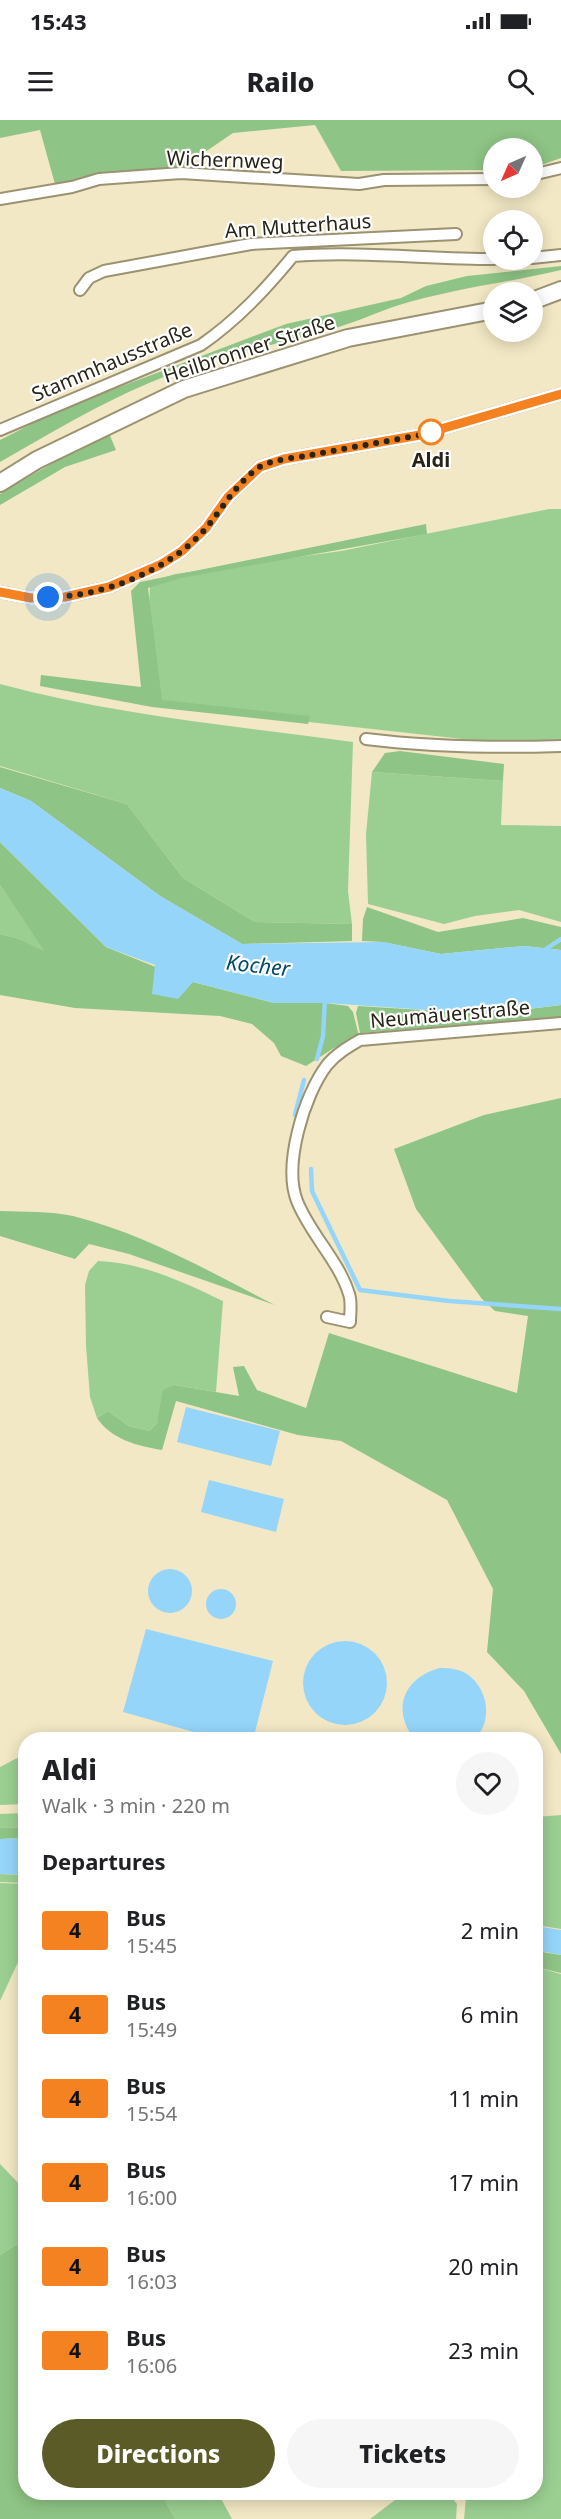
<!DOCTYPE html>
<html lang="en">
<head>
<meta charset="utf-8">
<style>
	:root { --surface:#fff; --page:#f6f6f6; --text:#202124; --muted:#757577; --accent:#5b5b28 }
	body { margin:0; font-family:"Noto Sans",sans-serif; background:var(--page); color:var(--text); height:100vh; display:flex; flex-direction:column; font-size:22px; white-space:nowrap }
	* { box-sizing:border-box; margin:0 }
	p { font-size:20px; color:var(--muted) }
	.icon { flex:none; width:33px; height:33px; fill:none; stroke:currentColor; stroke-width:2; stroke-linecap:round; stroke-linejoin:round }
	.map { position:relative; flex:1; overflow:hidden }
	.panel { position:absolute; left:18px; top:1612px; width:525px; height:768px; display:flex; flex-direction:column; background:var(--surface); border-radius:24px; box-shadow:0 3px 15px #0003 }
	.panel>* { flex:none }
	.badge { padding:0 12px; border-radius:4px; font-size:21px; line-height:39px }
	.needle { width:39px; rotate:225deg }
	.controls { position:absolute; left:483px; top:18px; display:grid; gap:12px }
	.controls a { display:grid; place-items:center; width:60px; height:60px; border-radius:50%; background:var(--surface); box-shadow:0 3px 15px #0003; font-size:30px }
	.you { position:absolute; width:30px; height:30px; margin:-15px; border:4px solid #fff; border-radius:50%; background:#1a73e8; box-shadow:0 0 0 9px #1a73e833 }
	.map>.badge { position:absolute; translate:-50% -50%; box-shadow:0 0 0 3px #fff }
	h2 { padding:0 24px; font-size:22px; line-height:54px }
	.round { display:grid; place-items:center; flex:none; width:63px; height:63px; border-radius:32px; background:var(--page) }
	.head { display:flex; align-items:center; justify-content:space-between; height:102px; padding:0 24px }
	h1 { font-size:28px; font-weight:800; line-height:45px }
	.primary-button { display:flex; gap:12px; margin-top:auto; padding:12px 24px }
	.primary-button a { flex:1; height:69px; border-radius:36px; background:var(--accent); color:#fff; font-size:24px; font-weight:800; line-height:69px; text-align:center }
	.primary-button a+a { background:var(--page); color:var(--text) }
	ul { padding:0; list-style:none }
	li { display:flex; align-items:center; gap:18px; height:84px; padding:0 24px }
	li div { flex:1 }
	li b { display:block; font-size:22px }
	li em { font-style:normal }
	li .badge { min-width:66px; font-weight:700; text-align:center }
	.status { display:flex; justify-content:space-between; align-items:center; height:42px; padding:0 30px; background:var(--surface); direction:ltr }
	.status svg { height:16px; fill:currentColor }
	header { display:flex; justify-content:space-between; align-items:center; height:78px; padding:0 24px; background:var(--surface); font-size:27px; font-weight:800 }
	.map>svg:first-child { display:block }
	.green { fill:#9bcf92 }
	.forest { fill:#8ec485 }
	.water { fill:#95d5fa }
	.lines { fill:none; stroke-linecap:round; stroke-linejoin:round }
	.stream { stroke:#95d5fa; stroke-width:4.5 }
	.street-casing { stroke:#9b9272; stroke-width:14 }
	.primary-casing { stroke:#9b9272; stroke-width:20 }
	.street { stroke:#fff; stroke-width:10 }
	.primary { stroke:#fff; stroke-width:16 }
	.line-casing { stroke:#fff; stroke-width:14 }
	.line { stroke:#f58220; stroke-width:9 }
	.walk { stroke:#282417; stroke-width:6; stroke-dasharray:0 10.8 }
	.stop-dot { fill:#fff; stroke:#f58220; stroke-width:3 }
	.labels { text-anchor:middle; stroke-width:4.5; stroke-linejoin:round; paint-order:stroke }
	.street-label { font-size:20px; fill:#282417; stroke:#fff }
	.stop-label { font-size:20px; font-weight:bold; fill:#282417; stroke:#fff }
	.water-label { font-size:21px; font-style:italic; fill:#014967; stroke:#fff }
</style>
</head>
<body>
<div class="status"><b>15:43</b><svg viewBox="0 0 49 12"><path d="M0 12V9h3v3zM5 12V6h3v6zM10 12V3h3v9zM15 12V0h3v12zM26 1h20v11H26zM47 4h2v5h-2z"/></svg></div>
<header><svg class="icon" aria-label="menu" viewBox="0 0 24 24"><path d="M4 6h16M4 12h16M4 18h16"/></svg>Railo<svg class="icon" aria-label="search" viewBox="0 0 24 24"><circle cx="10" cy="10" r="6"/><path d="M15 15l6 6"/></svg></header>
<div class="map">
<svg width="561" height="2399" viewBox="0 0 561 2399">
	<rect width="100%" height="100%" fill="#f2e8c5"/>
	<path class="green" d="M549,389H561V619L499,623L146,584L150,462L175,454L341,431Z
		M0,564C115,595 235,606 353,622L348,771L352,804L255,802L183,758L127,684L0,646Z
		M372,652L503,661L501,705L561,706V802L519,790L475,796L444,804L368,784L366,714Z
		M0,765L45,832L20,819L0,814Z
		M98,1141C144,1143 183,1162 223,1181L216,1272L175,1265L157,1303L149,1311L129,1306L108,1291L97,1298L90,1277L86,1226L85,1165L89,1151Z
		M25,1634V1684L0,1685V1647Z
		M25,1693V1707L0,1708V1694Z
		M561,1695V1809L536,1805V1697Z
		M0,1754L25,1755V1763L0,1762Z
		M0,1763L26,1764L25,1827L0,1881Z
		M536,1847L561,1854V2399H464L466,2378L463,2373H536Z
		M0,2044L26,2071L25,2119L0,2135Z
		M161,2373H218L232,2399H175Z
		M413,2373H448L457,2384L456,2399H370L399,2377Z"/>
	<path class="forest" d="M0,0H561V38L533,48L532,28H494L493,50L341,51L315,5L233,13L183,47L55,64L40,10L0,18Z
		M561,146V150C506,163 450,169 396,186C375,193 354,203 332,209C271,226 207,238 149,263C97,285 49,314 0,342V320L59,290L286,204L401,178L426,166L467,156Z
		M108,311L116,330L65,347L0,385V374L6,370Z
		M426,404L427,414L181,458L148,468L162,580L310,596L308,604L152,587L40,566L41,555L141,567L131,471L140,462Z
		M400,631L504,644L503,661L372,652L385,633Z
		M0,647L127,684L183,758L255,802L352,804V821L242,824L160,776L31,681L0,668Z
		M0,722L106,827L193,862L274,883H325L348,886L353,892L360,920L334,928L306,946L281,936L274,923L252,904L220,896L75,888L0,875V814L20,819L44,831L0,765Z
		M367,787L438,812L523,798L561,807V830L524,826L441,834L383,822L362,821L363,799Z
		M561,885V897L360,913L356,893L358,886L487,894Z
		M561,978V1634L524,1571L487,1532L493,1469L447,1380L341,1321L298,1315L176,1281L162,1330C137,1326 111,1319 97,1298L108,1291L129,1306L149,1311L157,1303L163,1270L175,1265L239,1276L233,1247L244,1246L257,1270L306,1288L329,1213L517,1273L528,1196L495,1191L482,1179L416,1089L394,1029L484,995Z
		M0,1091C23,1092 51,1091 73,1096C145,1114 210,1152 275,1185L129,1134L89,1124L75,1139L0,1116Z
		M25,1707V1718L0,1719V1708Z
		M536,1831L561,1835V1853L536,1847Z
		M25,2119L26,2373H161L175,2399H0V2135Z"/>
	<path class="water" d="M0,668L31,681L160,776L242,824L383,822L441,834L524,826L561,830V885L487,894L325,883H274L193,862L178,879L152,874L155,845L106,827L0,722Z
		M186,1287L280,1311L271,1346L177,1322Z
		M209,1360L284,1379L276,1412L201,1392Z
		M148 1471a22 22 0 1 1 44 0a22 22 0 1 1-44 0Z
		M206 1484a15 15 0 1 1 30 0a15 15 0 1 1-30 0Z
		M146,1509L273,1541L253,1620H222L123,1592Z
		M303 1563a42 42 0 1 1 84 0a42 42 0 1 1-84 0Z
		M440,1548C450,1548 459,1549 467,1554C489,1569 493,1602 474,1620H415C391,1590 403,1558 440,1548Z
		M25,1718V1755L0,1754V1719Z
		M536,1806L561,1810V1835L536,1830Z"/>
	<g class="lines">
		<path class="stream" d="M543,831L561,819
			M317,939L323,916L325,879
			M295,995L304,960
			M311,1049L312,1071L360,1170L449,1181L561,1189"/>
		<g class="street-casing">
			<path id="street" d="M532,55L561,48
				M0,79L72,67L99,59L181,53L359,64L384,60L494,59
				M532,138L561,135
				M80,170L89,158L104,151L251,124L456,114
				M0,310L201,225C237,200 265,170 293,136C359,131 427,139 494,139
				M0,472L31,478L65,477L109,467L160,445L182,431L206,408L228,377L260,347L284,339L420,315L561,274
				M366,619C431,627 496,628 561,626
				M327,1197L350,1202C350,1193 352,1182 349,1174C339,1141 310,1114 297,1081C283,1045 304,975 327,945C336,934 348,927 360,920L561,903"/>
		</g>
		<g class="primary-casing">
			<path id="primary" d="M532,181L561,170
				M0,363L37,340L184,269L348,218L494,190"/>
		</g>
		<use href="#street" class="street"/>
		<use href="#primary" class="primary"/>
	</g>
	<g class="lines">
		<g class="line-casing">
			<path id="line" d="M0,472L31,478L65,477L109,467L160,445L182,431L206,408L228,377L260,347L284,339L420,315L561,274"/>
		</g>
		<use href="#line" class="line"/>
		<path class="walk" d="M48,477C103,477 171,450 207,407C224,386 236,364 258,348C272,339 295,338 311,335C347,328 383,322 420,315L440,310L431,312"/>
	</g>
	<circle class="stop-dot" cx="431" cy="312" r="12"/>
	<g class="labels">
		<g class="street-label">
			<text transform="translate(225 40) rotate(2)" y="7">Wichernweg</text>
			<text transform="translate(298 106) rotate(-4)" y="7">Am Mutterhaus</text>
			<text transform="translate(249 229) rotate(-18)" y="7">Heilbronner Straße</text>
			<text transform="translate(112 242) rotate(-23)" y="7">Stammhausstraße</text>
			<text transform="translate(450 894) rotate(-5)" y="7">Neumäuerstraße</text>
		</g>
		<g class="stop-label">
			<text x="431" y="347">Aldi</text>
		</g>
		<g class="water-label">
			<text transform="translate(258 846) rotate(6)" y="7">Kocher</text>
		</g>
	</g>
</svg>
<div class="controls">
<a><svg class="needle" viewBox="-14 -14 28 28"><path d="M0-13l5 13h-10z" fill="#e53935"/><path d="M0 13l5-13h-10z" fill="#757577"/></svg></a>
<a><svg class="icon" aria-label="locate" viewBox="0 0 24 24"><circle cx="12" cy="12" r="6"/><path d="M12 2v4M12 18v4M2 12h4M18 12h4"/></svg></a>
<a><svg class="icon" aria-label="layers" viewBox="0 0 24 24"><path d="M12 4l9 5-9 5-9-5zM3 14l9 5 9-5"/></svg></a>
</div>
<div class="you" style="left:48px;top:477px"></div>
<section class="panel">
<div class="head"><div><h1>Aldi</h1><p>Walk · 3 min · 220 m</p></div><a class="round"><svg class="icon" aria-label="heart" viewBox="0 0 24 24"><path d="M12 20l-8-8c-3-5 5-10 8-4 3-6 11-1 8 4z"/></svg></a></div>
<h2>Departures</h2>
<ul>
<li><span class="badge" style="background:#f58220;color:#111">4</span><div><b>Bus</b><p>15:45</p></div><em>2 min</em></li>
<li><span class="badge" style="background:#f58220;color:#111">4</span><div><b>Bus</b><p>15:49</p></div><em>6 min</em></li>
<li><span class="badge" style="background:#f58220;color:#111">4</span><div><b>Bus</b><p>15:54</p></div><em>11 min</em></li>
<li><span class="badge" style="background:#f58220;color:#111">4</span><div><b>Bus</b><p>16:00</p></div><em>17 min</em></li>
<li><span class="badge" style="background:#f58220;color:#111">4</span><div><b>Bus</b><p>16:03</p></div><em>20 min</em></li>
<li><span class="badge" style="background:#f58220;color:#111">4</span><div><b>Bus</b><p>16:06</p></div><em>23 min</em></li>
</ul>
<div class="primary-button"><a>Directions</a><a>Tickets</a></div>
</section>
</div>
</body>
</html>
